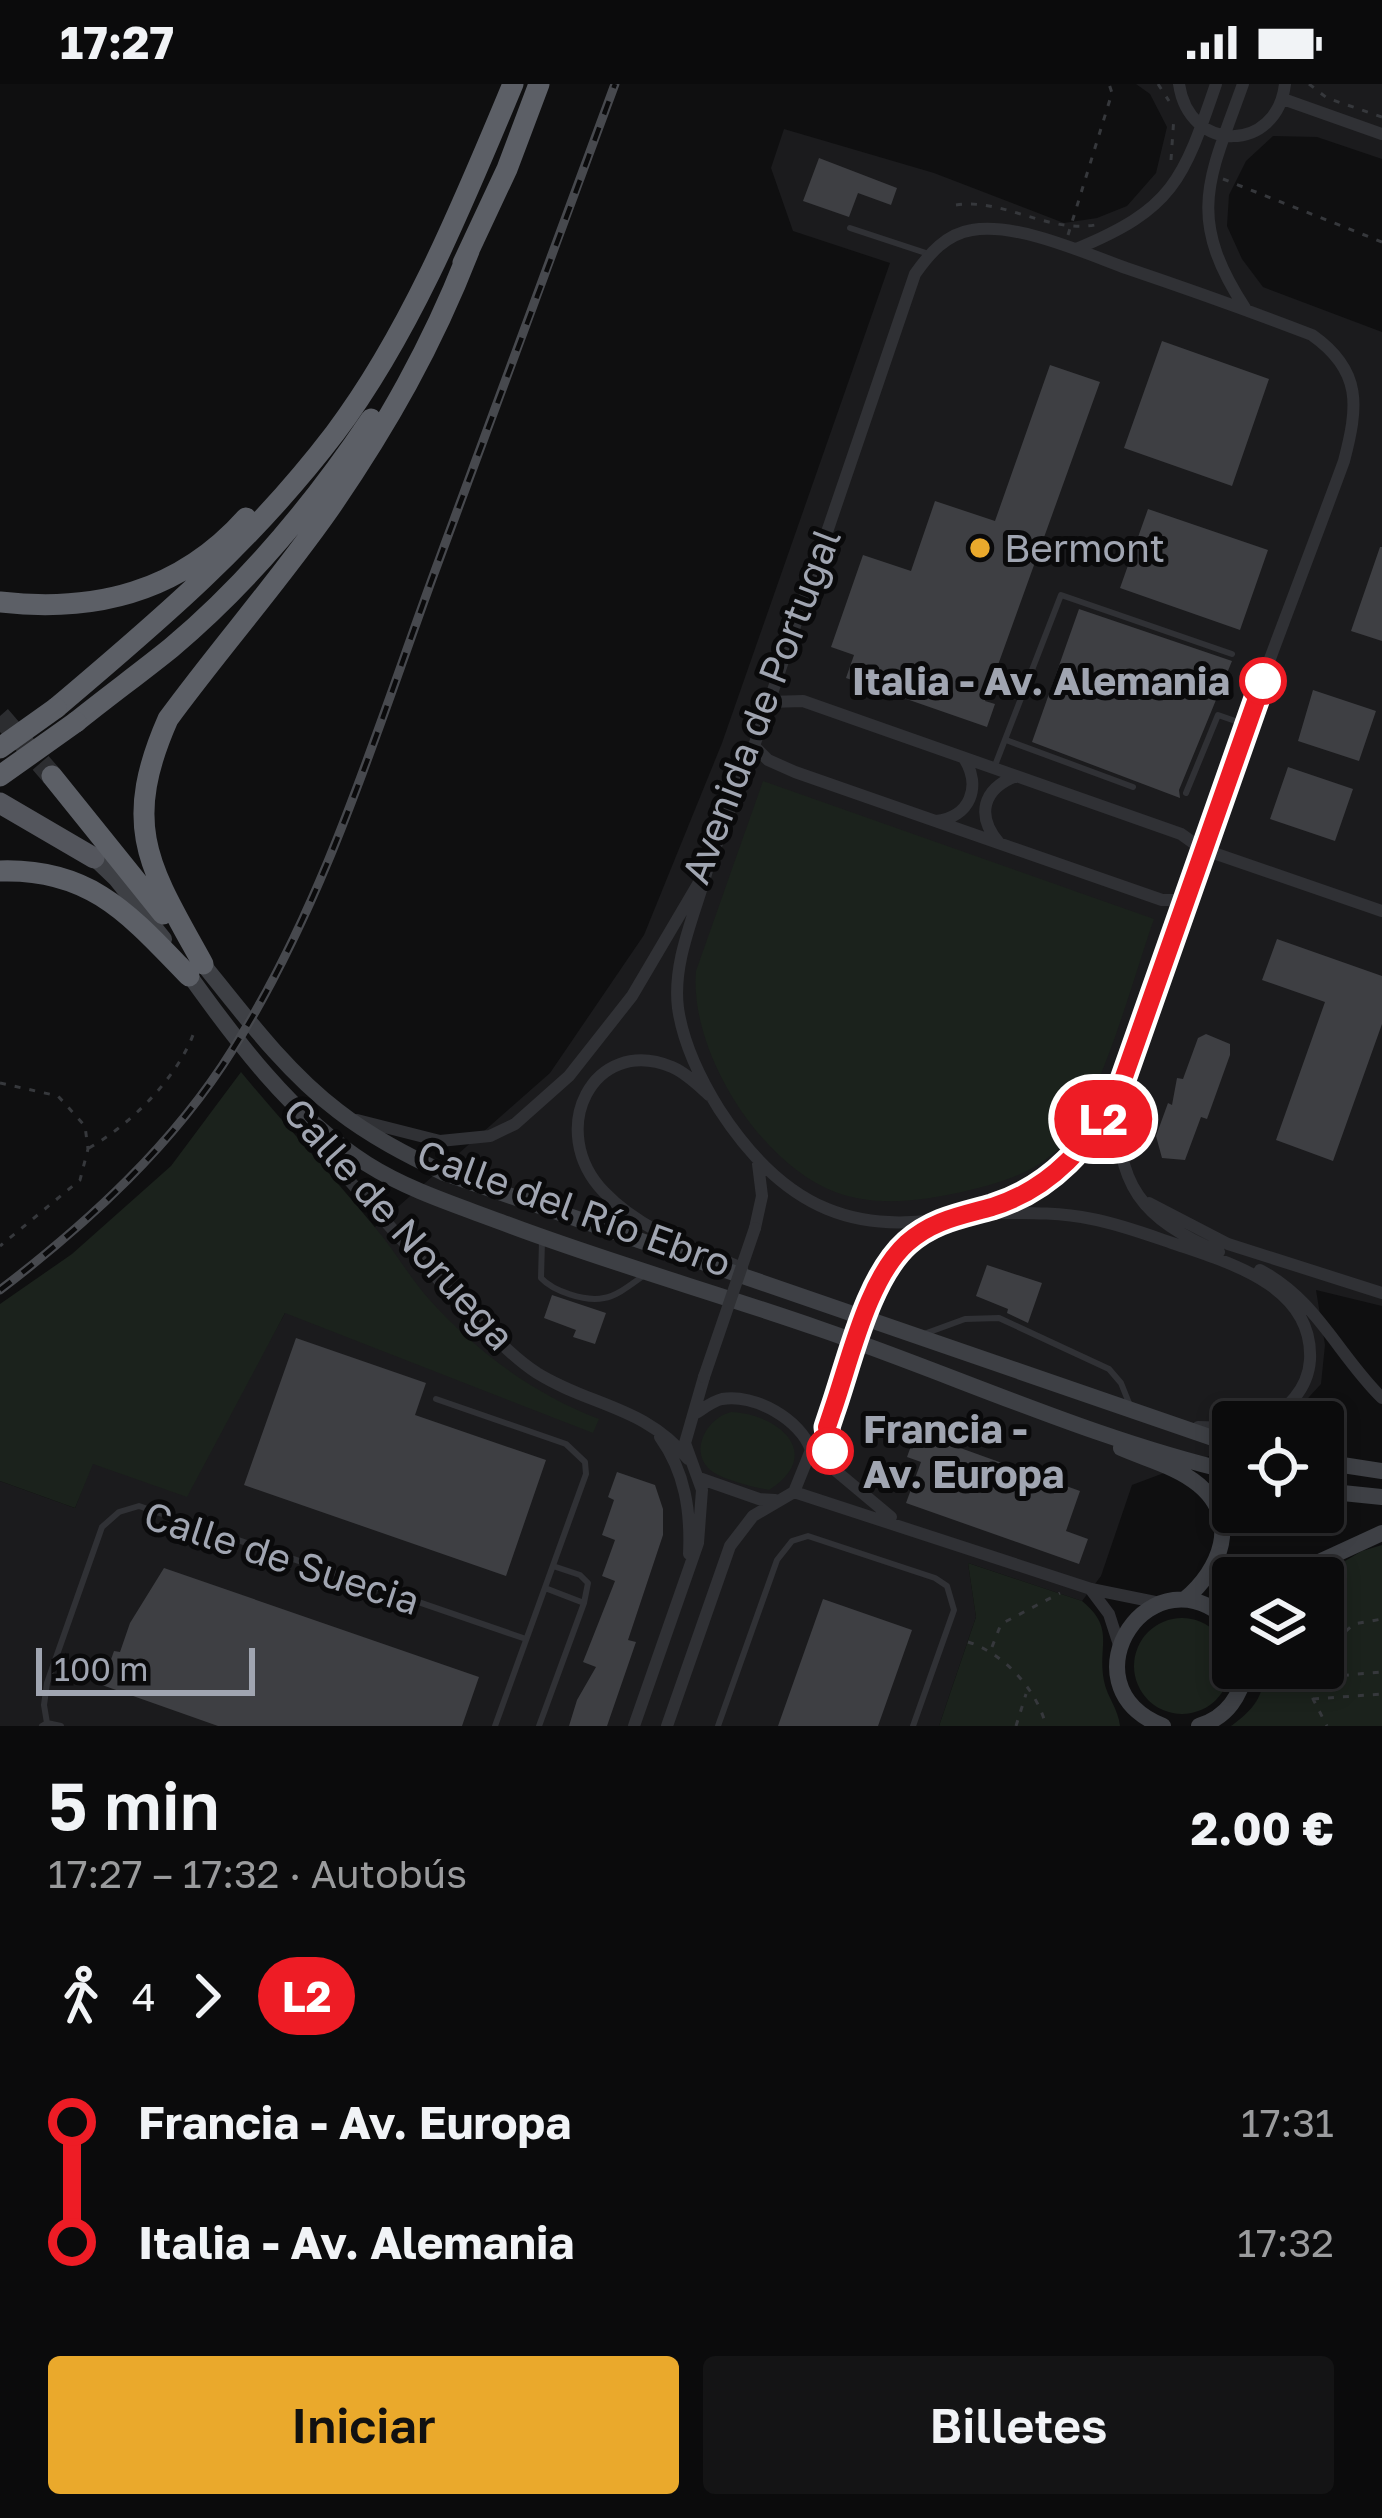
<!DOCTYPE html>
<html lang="es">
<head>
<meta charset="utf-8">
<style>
	:root { --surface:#0b0b0c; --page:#141415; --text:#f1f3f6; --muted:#9a9b9d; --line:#2b2b2d; --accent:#eaa92c }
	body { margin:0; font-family:"Golos Text",sans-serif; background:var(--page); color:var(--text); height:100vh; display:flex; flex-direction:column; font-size:45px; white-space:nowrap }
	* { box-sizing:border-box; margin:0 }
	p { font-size:39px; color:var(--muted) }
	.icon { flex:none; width:66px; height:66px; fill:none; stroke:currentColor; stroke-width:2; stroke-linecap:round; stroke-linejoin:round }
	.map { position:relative; height:1642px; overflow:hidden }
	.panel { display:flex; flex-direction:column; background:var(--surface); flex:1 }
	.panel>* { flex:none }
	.badge { padding:0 24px; border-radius:39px; font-size:42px; line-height:78px }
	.fabs { position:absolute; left:1212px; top:1317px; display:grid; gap:24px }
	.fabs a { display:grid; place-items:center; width:132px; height:132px; border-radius:12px; background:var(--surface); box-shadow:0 6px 18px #0003,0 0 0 3px var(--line); font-size:60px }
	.scale { position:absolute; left:36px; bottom:30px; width:219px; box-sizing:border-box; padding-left:12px; border:6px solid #a0a5b1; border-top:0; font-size:33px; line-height:42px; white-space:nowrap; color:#a0a5b1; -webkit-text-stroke:9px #0a0a0b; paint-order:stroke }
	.map>.badge { position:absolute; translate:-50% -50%; box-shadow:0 0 0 6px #fff }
	.legs { display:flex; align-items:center; gap:18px; height:132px; padding:0 48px; font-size:39px }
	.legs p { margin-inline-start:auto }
	.head { display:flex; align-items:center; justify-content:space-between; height:204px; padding:0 48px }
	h1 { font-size:66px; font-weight:600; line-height:90px }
	.action { display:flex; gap:24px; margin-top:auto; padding:24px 48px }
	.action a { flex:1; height:138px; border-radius:12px; background:var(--accent); color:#111; font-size:48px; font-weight:600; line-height:138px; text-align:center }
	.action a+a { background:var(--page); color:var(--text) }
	ul { padding:0 48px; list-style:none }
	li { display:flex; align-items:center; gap:42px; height:120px; font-size:45px }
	li i { display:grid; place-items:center; width:18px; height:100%; margin:0 15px; background:currentColor }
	li i::after { content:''; width:30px; height:30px; margin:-15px; border:9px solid; border-radius:50%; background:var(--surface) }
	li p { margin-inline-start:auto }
	li:first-child i { background:linear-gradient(#0000 50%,currentColor 0) }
	li:last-child i { background:linear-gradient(currentColor 50%,#0000 0) }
	.status { display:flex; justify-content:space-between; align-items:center; height:84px; padding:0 60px; background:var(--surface); direction:ltr }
	.status svg { height:33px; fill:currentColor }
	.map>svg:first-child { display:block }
	.built { fill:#1b1b1d }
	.green { fill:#1b221c }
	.building { fill:#3e3f43 }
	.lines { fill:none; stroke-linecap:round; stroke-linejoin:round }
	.motorway-tunnel { stroke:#2c2d30; stroke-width:21; stroke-dasharray:21 10; stroke-linecap:butt }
	.path { stroke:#36383c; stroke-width:3; stroke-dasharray:6 9; stroke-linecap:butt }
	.service { stroke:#303135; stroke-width:6 }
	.minor { stroke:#303135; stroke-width:12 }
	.secondary { stroke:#3e4045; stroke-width:16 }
	.trunk { stroke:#54565d; stroke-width:21 }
	.motorway { stroke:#5c5f66; stroke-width:21 }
	.rail-casing { stroke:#47494e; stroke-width:9 }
	.rail { stroke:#0a0a0b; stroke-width:4.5; stroke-dasharray:14; stroke-linecap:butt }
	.minor-bridge { stroke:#303135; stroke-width:12 }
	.motorway-bridge { stroke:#5c5f66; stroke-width:21 }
	.line-1-casing { stroke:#fff; stroke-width:27 }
	.line-1 { stroke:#ee1c25; stroke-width:18 }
	.poi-dot { fill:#eaa92c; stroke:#0a0a0b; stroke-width:4.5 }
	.stop-1-dot { fill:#fff; stroke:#ee1c25; stroke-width:6 }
	.labels { text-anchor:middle; stroke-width:10; stroke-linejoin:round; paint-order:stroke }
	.poi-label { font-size:39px; fill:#a0a5b1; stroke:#0a0a0b; text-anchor:start }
	.stop-label { font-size:39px; font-weight:bold; fill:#a0a5b1; stroke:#0a0a0b; text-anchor:end }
	.street-label { font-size:39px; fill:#a0a5b1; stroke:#0a0a0b }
</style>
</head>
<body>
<div class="status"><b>17:27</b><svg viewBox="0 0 49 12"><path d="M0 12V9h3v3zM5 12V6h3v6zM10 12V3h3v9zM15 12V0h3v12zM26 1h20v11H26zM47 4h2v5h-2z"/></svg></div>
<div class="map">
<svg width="1382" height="1642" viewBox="0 0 1382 1642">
	<rect width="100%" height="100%" fill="#0f0f10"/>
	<path class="built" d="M1136,0H1382V75L1317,53L1273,52L1246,77L1229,111L1227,142L1242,175L1263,203L1382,248V1222L1316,1206L1325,1261L1321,1300L1286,1338H1233V1363L1132,1401L1101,1492L1082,1517L968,1479L976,1533L939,1642H0V1397L75,1424L92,1380L241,1308L285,1229L375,1143L550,989L644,851L722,659L890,179L793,147L771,84L784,45L934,89L1064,139L1097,134L1127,122L1156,89L1167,43L1150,10Z"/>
	<path class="green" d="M763,697L1154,835C1133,894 1100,1021 1060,1063C1034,1090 997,1100 962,1108C921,1117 875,1123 835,1108C759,1079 689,966 696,887Z
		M241,988C284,1040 330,1089 373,1141C393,1164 408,1191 428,1214C475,1267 534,1310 599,1335L593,1349L285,1229L187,1413L93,1380L75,1424L0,1397V1220L72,1170L171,1082Z
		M731,1328C779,1330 825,1370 769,1406C753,1403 727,1397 713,1388C687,1370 706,1334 731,1328Z
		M1382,1461V1642H1231C1252,1627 1266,1612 1263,1584H1323V1494H1316L1362,1467Z
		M968,1479L1082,1517C1116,1545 1097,1561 1104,1597C1107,1613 1118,1624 1120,1642H939L976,1533Z
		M1134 1582a48 48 0 1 1 96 0a48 48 0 1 1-96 0Z"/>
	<path class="building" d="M819,74L897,104L891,121L858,109L849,133L803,117Z
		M1162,257L1269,295L1232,402L1124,364Z
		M1050,281L1100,298L985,617L995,620L987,643L846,594L854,571L831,563L863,471L911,487L935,417L995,437Z
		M1148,425L1268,466L1240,546L1120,504Z
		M1380,463H1382V557L1351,547Z
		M1079,525L1232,577L1179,706L1180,714L1032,658Z
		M1313,606L1376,627L1359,677L1298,657Z
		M1288,683L1353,705L1335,757L1270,735Z
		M1277,855L1382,892V940L1333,1077L1276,1056L1325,918L1262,896Z
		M1206,950L1230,960V971L1207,1035L1201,1033L1185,1076L1162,1074L1156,1052L1168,1019L1172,1021L1177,994L1183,995L1198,954Z
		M987,1181L1042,1199L1028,1239L1007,1229L1008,1225L976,1212Z
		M552,1211L606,1229L595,1260L573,1253L576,1246L544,1234Z
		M296,1254L426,1299L415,1331L546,1376L506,1492L244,1401Z
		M916,1348L1080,1407L1066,1447L1088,1455L1079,1480L906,1419L921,1378L907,1373Z
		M617,1388L655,1401L663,1425V1451L628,1556L636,1558L607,1642H569L577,1616L596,1583L583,1578L615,1497L602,1492L615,1456L602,1451L614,1416L608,1413Z
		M164,1484L479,1593L462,1642H218L102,1601L114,1567L120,1568L130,1539Z
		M823,1515L912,1546L878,1642H778Z"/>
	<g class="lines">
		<path class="motorway-tunnel" d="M0,632L52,692"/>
		<path class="path" d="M1158,0L1169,17
			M1309,0L1327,14L1382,33
			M1171,76L1174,32
			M1223,95L1382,158
			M956,121C1004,114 1046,149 1095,141
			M1068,151L1112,9L1109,0
			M0,999L58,1012L85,1042L88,1065L80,1096L0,1162
			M89,1064C130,1041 176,995 193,951
			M968,1558C1003,1569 1037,1605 1046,1642
			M992,1563L1001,1540L1060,1509
			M1323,1567L1354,1540L1382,1535
			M1316,1584L1313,1615L1327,1642
			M1313,1594L1382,1588
			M1313,1615L1382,1610
			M1016,1642L1026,1610"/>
		<path class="service" d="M850,144L929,170
			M1006,656L1133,703
			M994,684L1061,511L1232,570
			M1186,709L1218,631L1244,640
			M542,1157L541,1194C553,1207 585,1218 604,1214C618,1212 634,1198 646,1190
			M924,1250L965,1235L999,1234L1109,1285L1121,1299L1129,1319
			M436,1315L566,1360L585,1378L586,1390L495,1642
			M545,1504L584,1519L588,1499L580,1491L553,1482
			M47,1639L44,1621L47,1599L102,1443L119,1428L139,1422L526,1555
			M42,1642L47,1639L61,1642
			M539,1642L584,1519
			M718,1642L777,1476L792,1457L808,1452L935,1494L947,1502L954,1526L913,1642"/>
		<path class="minor" d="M1179,0C1189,70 1277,69 1285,0
			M1243,0C1209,95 1185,132 1245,224
			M1283,15L1382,50
			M1076,165C1173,125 1183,97 1216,0
			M769,618L803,617L1181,750L1202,765L1382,827
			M754,662L768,676L795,688L1162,816H1185
			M936,737C970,733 982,703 964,674
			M999,759C976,732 982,705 1016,692
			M709,1011C698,1001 686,989 672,983C593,950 545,1047 604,1108C641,1147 693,1163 742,1184
			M1119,1014C1114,1101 1142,1135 1219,1168
			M291,1024L305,1046C359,1107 411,1169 468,1226C490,1248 511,1272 537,1289C590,1322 645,1322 688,1375
			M357,1036L440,1057L490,1052L515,1040L569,992L632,912L708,783L754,662L915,190C929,170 946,150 972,146C1016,138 1085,169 1126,184C1188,205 1250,227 1312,251C1363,287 1358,323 1344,377C1296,508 1244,638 1200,770C1184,819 1167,868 1150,917C1132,969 1118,1022 1082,1065C1055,1097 1014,1117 974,1128C858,1158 783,1124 719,1025C701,996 683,959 678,924C672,877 696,828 708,783
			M1149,1119L1228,1160L1382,1209
			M990,1129C1024,1129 1058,1128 1092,1135C1119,1140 1146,1150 1172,1159C1227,1178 1314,1201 1310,1276C1308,1305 1287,1327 1261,1338
			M755,1144L762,1112L758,1080
			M1260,1186C1317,1216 1338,1271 1382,1314
			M879,1196L907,1159L936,1138
			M832,1328L828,1351L836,1385
			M1198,1343L1233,1344
			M660,1353C685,1388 691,1427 689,1470
			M811,1366L891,1433
			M699,1394L759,1415L775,1416
			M794,1408L1091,1505L1160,1519
			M1091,1506L1109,1530L1119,1561
			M634,1642L698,1459L702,1406L685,1359L704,1293
			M667,1642L730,1462L753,1432L794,1408L811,1366C801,1336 754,1309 722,1315C713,1317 704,1324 696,1329"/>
		<path class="secondary" d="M94,774L116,795L164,855
			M198,874C241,927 284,986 338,1027C370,1052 407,1071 444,1089L1233,1361
			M182,881C233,953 292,1033 367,1080C408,1106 456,1121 501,1138C606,1178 714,1208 820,1245C957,1292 1092,1355 1233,1388
			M1121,1364C1146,1375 1178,1383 1199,1401C1241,1436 1220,1486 1185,1515
			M1323,1378L1382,1387
			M1323,1407L1382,1413
			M1295,1494L1319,1478L1382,1449
			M1163,1642C1059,1601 1153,1458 1233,1541
			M1199,1642C1228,1633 1240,1612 1247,1584"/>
		<path class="trunk" d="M0,719L94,774"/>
		<path class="motorway" d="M463,179L507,85L539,0
			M0,518C95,529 180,508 246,434
			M56,624C159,537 252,458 335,349C411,248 464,117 513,0
			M76,638C107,613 140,589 171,564C247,500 316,417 371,335
			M52,692L163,830
			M0,787C91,784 130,831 189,892
			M203,880C150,784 120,744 168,635C220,564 279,497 330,424C387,341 432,262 469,167"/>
		<g class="rail-casing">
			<path id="rail" d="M0,1206C89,1138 174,1060 233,965C325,819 376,648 435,487C495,325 556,163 615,0"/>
		</g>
		<use href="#rail" class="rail"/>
		<path class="minor-bridge" d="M704,1293L755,1144
			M832,1328L879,1196"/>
		<path class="motorway-bridge" d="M0,664L56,624
			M0,692L76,638"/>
	</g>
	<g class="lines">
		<g class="line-1-casing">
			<path id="line-1" d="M830,1367L827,1343L832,1328C850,1277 867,1195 907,1159C933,1136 960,1132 992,1123C1053,1104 1089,1060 1119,1007L1263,597"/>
		</g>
		<use href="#line-1" class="line-1"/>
	</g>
	<circle class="poi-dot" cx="980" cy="464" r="12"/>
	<g class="stop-1-dot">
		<circle cx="1263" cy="597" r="21"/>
		<circle cx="830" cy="1367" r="21"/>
	</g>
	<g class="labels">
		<g class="poi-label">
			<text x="1004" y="478">Bermont</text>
		</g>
		<g class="stop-label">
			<text x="1230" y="611">Italia - Av. Alemania</text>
			<text x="863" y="1359" text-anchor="start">Francia -<tspan x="863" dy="45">Av. Europa</tspan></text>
		</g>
		<g class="street-label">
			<text transform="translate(761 622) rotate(-69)" y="14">Avenida de Portugal</text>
			<text transform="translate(574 1124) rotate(20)" y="14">Calle del Río Ebro</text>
			<text transform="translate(399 1140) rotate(48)" y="14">Calle de Noruega</text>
			<text transform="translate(282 1474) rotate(18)" y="14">Calle de Suecia</text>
		</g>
	</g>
</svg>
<div class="fabs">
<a><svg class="icon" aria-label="locate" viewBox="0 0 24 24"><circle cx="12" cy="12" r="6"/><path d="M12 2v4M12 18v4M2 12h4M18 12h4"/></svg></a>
<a><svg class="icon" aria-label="layers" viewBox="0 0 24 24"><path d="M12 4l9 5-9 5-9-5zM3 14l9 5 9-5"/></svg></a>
</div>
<div class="scale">100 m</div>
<b class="badge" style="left:1103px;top:1035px;background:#ee1c25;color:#fff">L2</b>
</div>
<section class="panel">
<div class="head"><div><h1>5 min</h1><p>17:27 – 17:32 · Autobús</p></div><b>2.00 €</b></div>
<div class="legs"><svg class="icon" aria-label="walk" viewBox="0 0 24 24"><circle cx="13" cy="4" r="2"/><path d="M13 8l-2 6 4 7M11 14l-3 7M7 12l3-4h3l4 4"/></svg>4<svg class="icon" aria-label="forward" viewBox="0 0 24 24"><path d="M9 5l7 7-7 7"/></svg><b class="badge" style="background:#ee1c25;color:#fff">L2</b></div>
<ul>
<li><i style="color:#ee1c25"></i><b>Francia - Av. Europa</b><p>17:31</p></li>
<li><i style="color:#ee1c25"></i><b>Italia - Av. Alemania</b><p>17:32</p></li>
</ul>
<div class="action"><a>Iniciar</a><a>Billetes</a></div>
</section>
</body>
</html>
